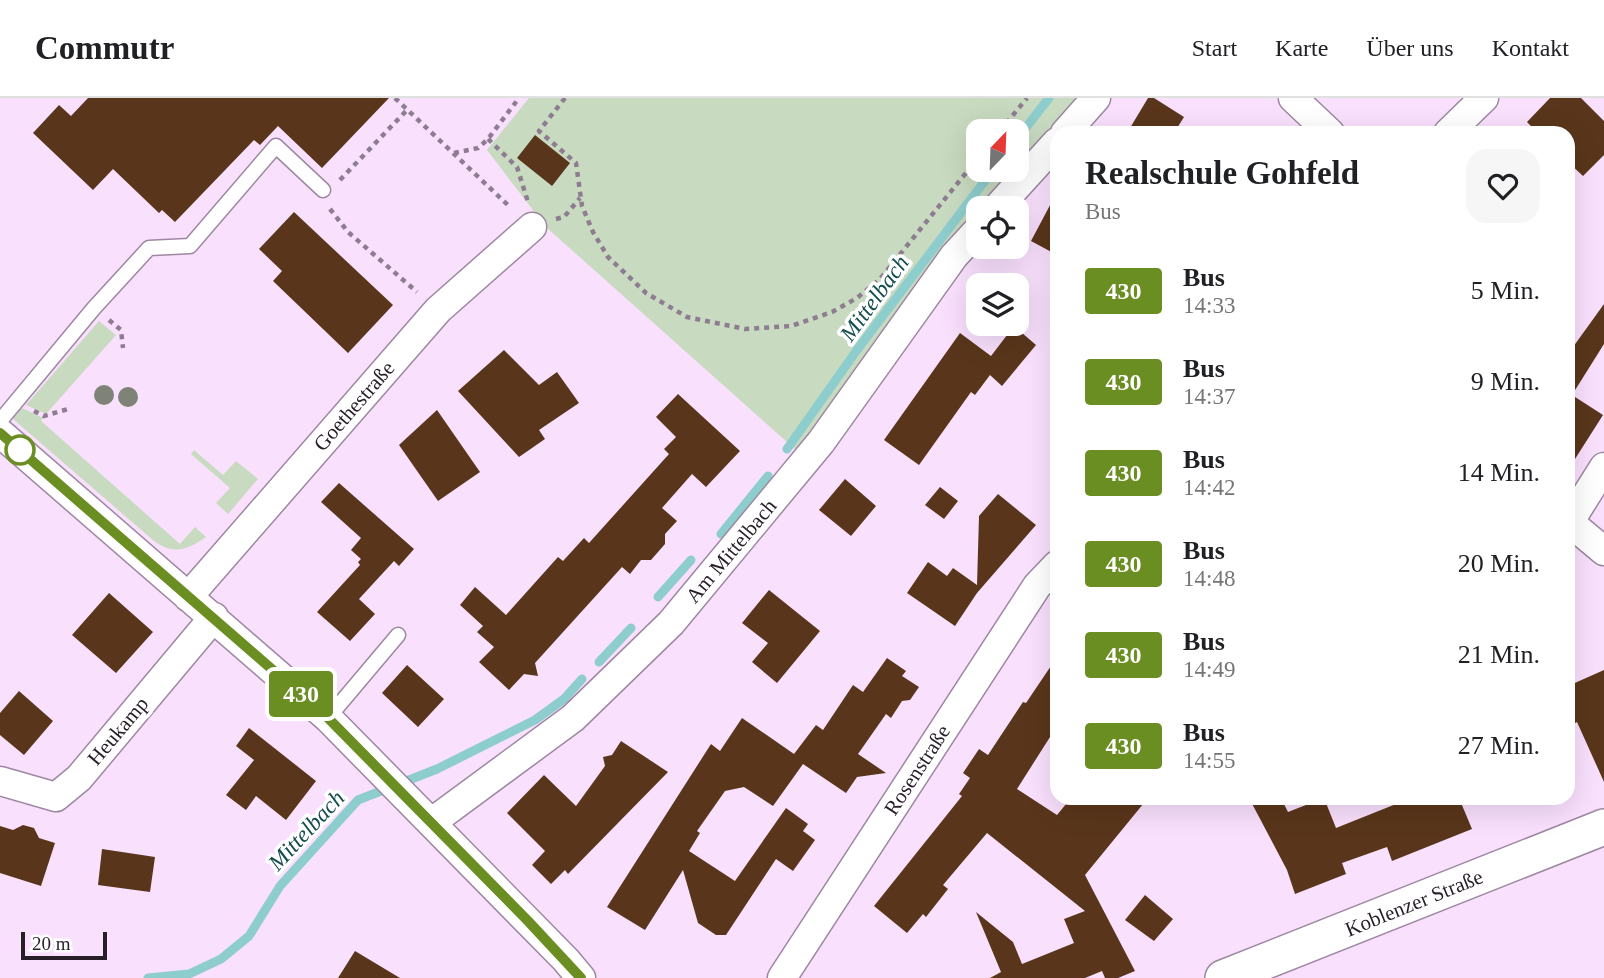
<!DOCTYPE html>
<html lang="de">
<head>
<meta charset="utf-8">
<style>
	:root { --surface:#fff; --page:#f6f6f6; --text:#202124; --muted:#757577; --line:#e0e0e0 }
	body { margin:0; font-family:Georgia,serif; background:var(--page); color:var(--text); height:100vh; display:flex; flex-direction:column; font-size:26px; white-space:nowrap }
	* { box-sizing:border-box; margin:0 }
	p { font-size:23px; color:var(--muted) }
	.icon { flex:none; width:38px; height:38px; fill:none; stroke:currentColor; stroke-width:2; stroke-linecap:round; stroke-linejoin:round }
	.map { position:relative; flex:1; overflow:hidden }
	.side { position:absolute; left:1050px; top:28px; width:525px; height:679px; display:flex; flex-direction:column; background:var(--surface); border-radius:21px; box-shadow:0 7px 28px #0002 }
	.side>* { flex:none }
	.badge { padding:0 14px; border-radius:5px; font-size:24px; line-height:46px }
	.needle { width:46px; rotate:23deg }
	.tools { position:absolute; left:966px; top:21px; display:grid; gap:14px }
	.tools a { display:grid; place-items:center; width:63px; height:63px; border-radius:14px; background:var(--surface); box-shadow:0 7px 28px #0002; font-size:35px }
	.scale { position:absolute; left:21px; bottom:18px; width:86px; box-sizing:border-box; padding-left:7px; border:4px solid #271e28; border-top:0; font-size:19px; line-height:24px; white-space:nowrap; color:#271e28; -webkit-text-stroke:5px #fff; paint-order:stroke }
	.map>.badge { position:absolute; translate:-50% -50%; box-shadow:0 0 0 4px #fff }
	.round { display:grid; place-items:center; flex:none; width:74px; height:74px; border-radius:21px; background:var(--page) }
	.head { display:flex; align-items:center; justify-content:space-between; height:119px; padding:0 35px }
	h1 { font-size:33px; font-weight:700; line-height:52px }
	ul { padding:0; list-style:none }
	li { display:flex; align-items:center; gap:21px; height:91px; padding:0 35px }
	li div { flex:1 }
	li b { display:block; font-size:26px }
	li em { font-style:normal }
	li .badge { min-width:77px; font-weight:700; text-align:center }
	header { display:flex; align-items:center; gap:42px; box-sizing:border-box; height:98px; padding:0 35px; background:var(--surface); border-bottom:2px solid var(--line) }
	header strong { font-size:33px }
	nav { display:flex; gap:38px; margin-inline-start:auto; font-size:24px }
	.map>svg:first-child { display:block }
	.green { fill:#c8dac0; fill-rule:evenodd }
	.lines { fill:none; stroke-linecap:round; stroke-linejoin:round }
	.stream { stroke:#8ecdcd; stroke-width:9 }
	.building { fill:#59361b }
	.service-casing { stroke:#9d87a1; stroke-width:17 }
	.minor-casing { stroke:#9d87a1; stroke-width:31 }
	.tertiary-casing { stroke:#9d87a1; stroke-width:38 }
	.path { stroke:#8e7d91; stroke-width:4.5; stroke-dasharray:5 5; stroke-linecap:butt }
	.service { stroke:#fff; stroke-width:14 }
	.minor { stroke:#fff; stroke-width:28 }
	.tertiary { stroke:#fff; stroke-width:35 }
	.tree { fill:#7f8277 }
	.line-casing { stroke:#fff; stroke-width:16 }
	.line { stroke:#6b8e23; stroke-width:10 }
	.stop-dot { fill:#fff; stroke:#6b8e23; stroke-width:3.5 }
	.labels { text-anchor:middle; stroke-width:7; stroke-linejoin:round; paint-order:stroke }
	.street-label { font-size:21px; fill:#271e28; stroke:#fff }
	.water-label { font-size:23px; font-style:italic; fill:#154c4d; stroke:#fff }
</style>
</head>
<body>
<header>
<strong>Commutr</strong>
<nav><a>Start</a><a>Karte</a><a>Über uns</a><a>Kontakt</a></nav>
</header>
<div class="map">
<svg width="1604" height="880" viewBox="0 0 1604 880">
	<rect width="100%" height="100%" fill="#f9e0fd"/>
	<path class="green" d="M529,0H1078L986,110H978V119L805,360L546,129L487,52ZM978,33H1017V72H978Z
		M99,223L116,237L46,316L26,307Z
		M22,310L43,320L41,323L180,446L195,429L206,439C188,452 173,457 154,443L13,321Z
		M194,352L223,377L236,363L258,381L228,416L216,405L230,390L191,356Z"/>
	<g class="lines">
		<path class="stream" d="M1017,41L1049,0
			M787,351L857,252L993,72
			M721,436L768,378
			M658,499L691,462
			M599,564L631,530
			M148,880L189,876L221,861L249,838L280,788L358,702L437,671L535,622L564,601L582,581"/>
	</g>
	<path class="building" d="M88,0H389L322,70L278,28L260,47L254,42L175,124L162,112L159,115L113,71L93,92L33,35L59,7L71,18Z
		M1148,0H1154L1184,19L1174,35H1127Z
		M1550,0H1581L1604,23V57L1583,78L1568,64V35H1538L1527,24Z
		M535,37L570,65L552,88L517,60Z
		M1057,94V157L1031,143Z
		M294,114L393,207L348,255L273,183L282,173L259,151Z
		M1604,206V246L1572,297L1603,317L1568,372V256Z
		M1014,228L1036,247L1002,288L990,277L975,297L971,294L919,367L884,342L960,235L991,258Z
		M504,252L539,287L557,274L579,305L539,332L545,341L519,359L458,293Z
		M678,296L740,353L706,389L692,376L662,410L677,423L665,436V446L651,462H641L630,476L622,469L535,565L538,578L524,576L509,592L479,564L494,549L477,534L483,528L460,507L475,489L506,517L558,459L563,463L584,440L589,445L669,356L664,351L676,339L656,319Z
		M437,312L480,374L438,403L399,347Z
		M845,381L876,408L851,438L819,412Z
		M339,385L414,451L399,468L394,463L359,501L375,516L350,543L317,514L360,467L358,464L361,461L351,452L361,440L321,404Z
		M940,389L958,403L944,421L925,407Z
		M998,396L1036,427L977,495L955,528L907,495L928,464L947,478L953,470L977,487L979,418Z
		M769,492L820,533L777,585L752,564L768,545L742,525Z
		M109,495L153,534L116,575L72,537Z
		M1057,559V628L1017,691L1057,717L1071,700H1148L1085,777L1135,873L1118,880H1105L1102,873L1085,880H990L1001,874L976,814L1013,844L1022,866L1074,845L1064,821L1085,813L987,735L943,787L948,791L926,819L923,816L907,835L874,808L962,698L959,696L970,680L963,675L979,651L988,657L1023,604L1026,605Z
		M887,560L906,573L902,578L919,589L910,602L902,603L891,620L886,616L858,656L886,675L857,679L846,695L803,666L773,708L744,689L725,693L697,733L700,735L689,753L735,783L786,710L808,726L803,733L815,742L793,773L776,761L726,837H716L698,825L683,772L645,832L607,809L711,646L720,653L742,620L794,656L816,627L823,632L853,587L863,594Z
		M407,567L444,601L418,629L382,595Z
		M1604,572V684L1577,624L1568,629V588Z
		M19,593L53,623L24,657L0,637V615Z
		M249,630L316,683L286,722L256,698L246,712L226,697L254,662L236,648Z
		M621,643L668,674L568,776L565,772L551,786L532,767L545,753L507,715L544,677L576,708L605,668L603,659L612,657Z
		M1249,700H1281L1288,714L1324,700L1336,730L1411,700H1459L1472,731L1392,763L1387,749L1342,765L1346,776L1295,796L1287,772Z
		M23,727L34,730L39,740L55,745L41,788L0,775V728L13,732Z
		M102,751L155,759L150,794L98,787Z
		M1145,797L1173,821L1154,843L1125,822Z
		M355,853L400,880H338Z"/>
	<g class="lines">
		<g class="service-casing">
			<path id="service" d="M0,323L94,210L149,150L190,148L276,48L323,92
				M328,620L398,537"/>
		</g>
		<g class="minor-casing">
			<path id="minor" d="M1293,0L1330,35
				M1065,35L1096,0
				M1448,35L1484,0
				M997,110L1057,44
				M0,335L328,620L566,862L581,880
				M1568,423L1604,453
				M1570,423L1604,369
				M188,499L438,212L532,129
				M0,683L56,699L79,680L214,519
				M432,724L573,620L671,525L821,344L954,158L978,132
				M782,880L1037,488L1057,467"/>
		</g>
		<g class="tertiary-casing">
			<path id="tertiary" d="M1223,880L1604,729"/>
		</g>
		<path class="path" d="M395,0L511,110
			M565,0L539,33L576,65L582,108L593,134L608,159L646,195L687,219L745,231L791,228L832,214L857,200L880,181L978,60
			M1000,33L1027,0
			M488,41L517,69L528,104
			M454,55L478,50L488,41L519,0
			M340,82L407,12
			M330,111L348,134L417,194
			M556,121L564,119L580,100
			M109,222L121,232L123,250
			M34,313L44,318L68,311"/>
		<use href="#service" class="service"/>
		<use href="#minor" class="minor"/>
		<use href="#tertiary" class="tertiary"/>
	</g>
	<g class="tree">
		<circle cx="104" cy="297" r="10"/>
		<circle cx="128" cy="299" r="10"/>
	</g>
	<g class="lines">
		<g class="line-casing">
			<path id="line" d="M0,335L328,620L528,823L581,880"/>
		</g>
		<use href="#line" class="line"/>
	</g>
	<circle class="stop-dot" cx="20" cy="352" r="14"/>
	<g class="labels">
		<g class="street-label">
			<text transform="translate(354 308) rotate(-49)" y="7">Goethestraße</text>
			<text transform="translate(731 453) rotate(-50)" y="7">Am Mittelbach</text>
			<text transform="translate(118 633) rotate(-50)" y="7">Heukamp</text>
			<text transform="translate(917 672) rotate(-57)" y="7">Rosenstraße</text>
			<text transform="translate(1414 805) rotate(-22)" y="7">Koblenzer Straße</text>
		</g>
		<g class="water-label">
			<text transform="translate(874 200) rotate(-54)" y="8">Mittelbach</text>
			<text transform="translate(306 732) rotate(-47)" y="8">Mittelbach</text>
		</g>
	</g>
</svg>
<div class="tools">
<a><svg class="needle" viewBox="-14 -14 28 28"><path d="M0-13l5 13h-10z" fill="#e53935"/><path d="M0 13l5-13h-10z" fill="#757577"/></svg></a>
<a><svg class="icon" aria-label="locate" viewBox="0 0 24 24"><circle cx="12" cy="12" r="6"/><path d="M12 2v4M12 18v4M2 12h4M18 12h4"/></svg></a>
<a><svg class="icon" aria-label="layers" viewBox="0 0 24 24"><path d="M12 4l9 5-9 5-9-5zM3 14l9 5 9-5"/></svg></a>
</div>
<div class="scale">20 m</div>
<b class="badge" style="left:301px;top:596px;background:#6b8e23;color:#fff">430</b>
<section class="side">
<div class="head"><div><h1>Realschule Gohfeld</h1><p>Bus</p></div><a class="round"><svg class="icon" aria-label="heart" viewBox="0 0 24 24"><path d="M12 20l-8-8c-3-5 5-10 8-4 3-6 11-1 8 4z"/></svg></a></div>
<ul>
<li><span class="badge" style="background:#6b8e23;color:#fff">430</span><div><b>Bus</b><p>14:33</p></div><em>5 Min.</em></li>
<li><span class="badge" style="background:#6b8e23;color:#fff">430</span><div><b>Bus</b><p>14:37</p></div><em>9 Min.</em></li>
<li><span class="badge" style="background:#6b8e23;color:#fff">430</span><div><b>Bus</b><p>14:42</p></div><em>14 Min.</em></li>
<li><span class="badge" style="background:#6b8e23;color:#fff">430</span><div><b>Bus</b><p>14:48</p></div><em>20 Min.</em></li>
<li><span class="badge" style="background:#6b8e23;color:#fff">430</span><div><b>Bus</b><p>14:49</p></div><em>21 Min.</em></li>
<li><span class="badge" style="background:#6b8e23;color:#fff">430</span><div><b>Bus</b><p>14:55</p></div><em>27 Min.</em></li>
</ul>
</section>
</div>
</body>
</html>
